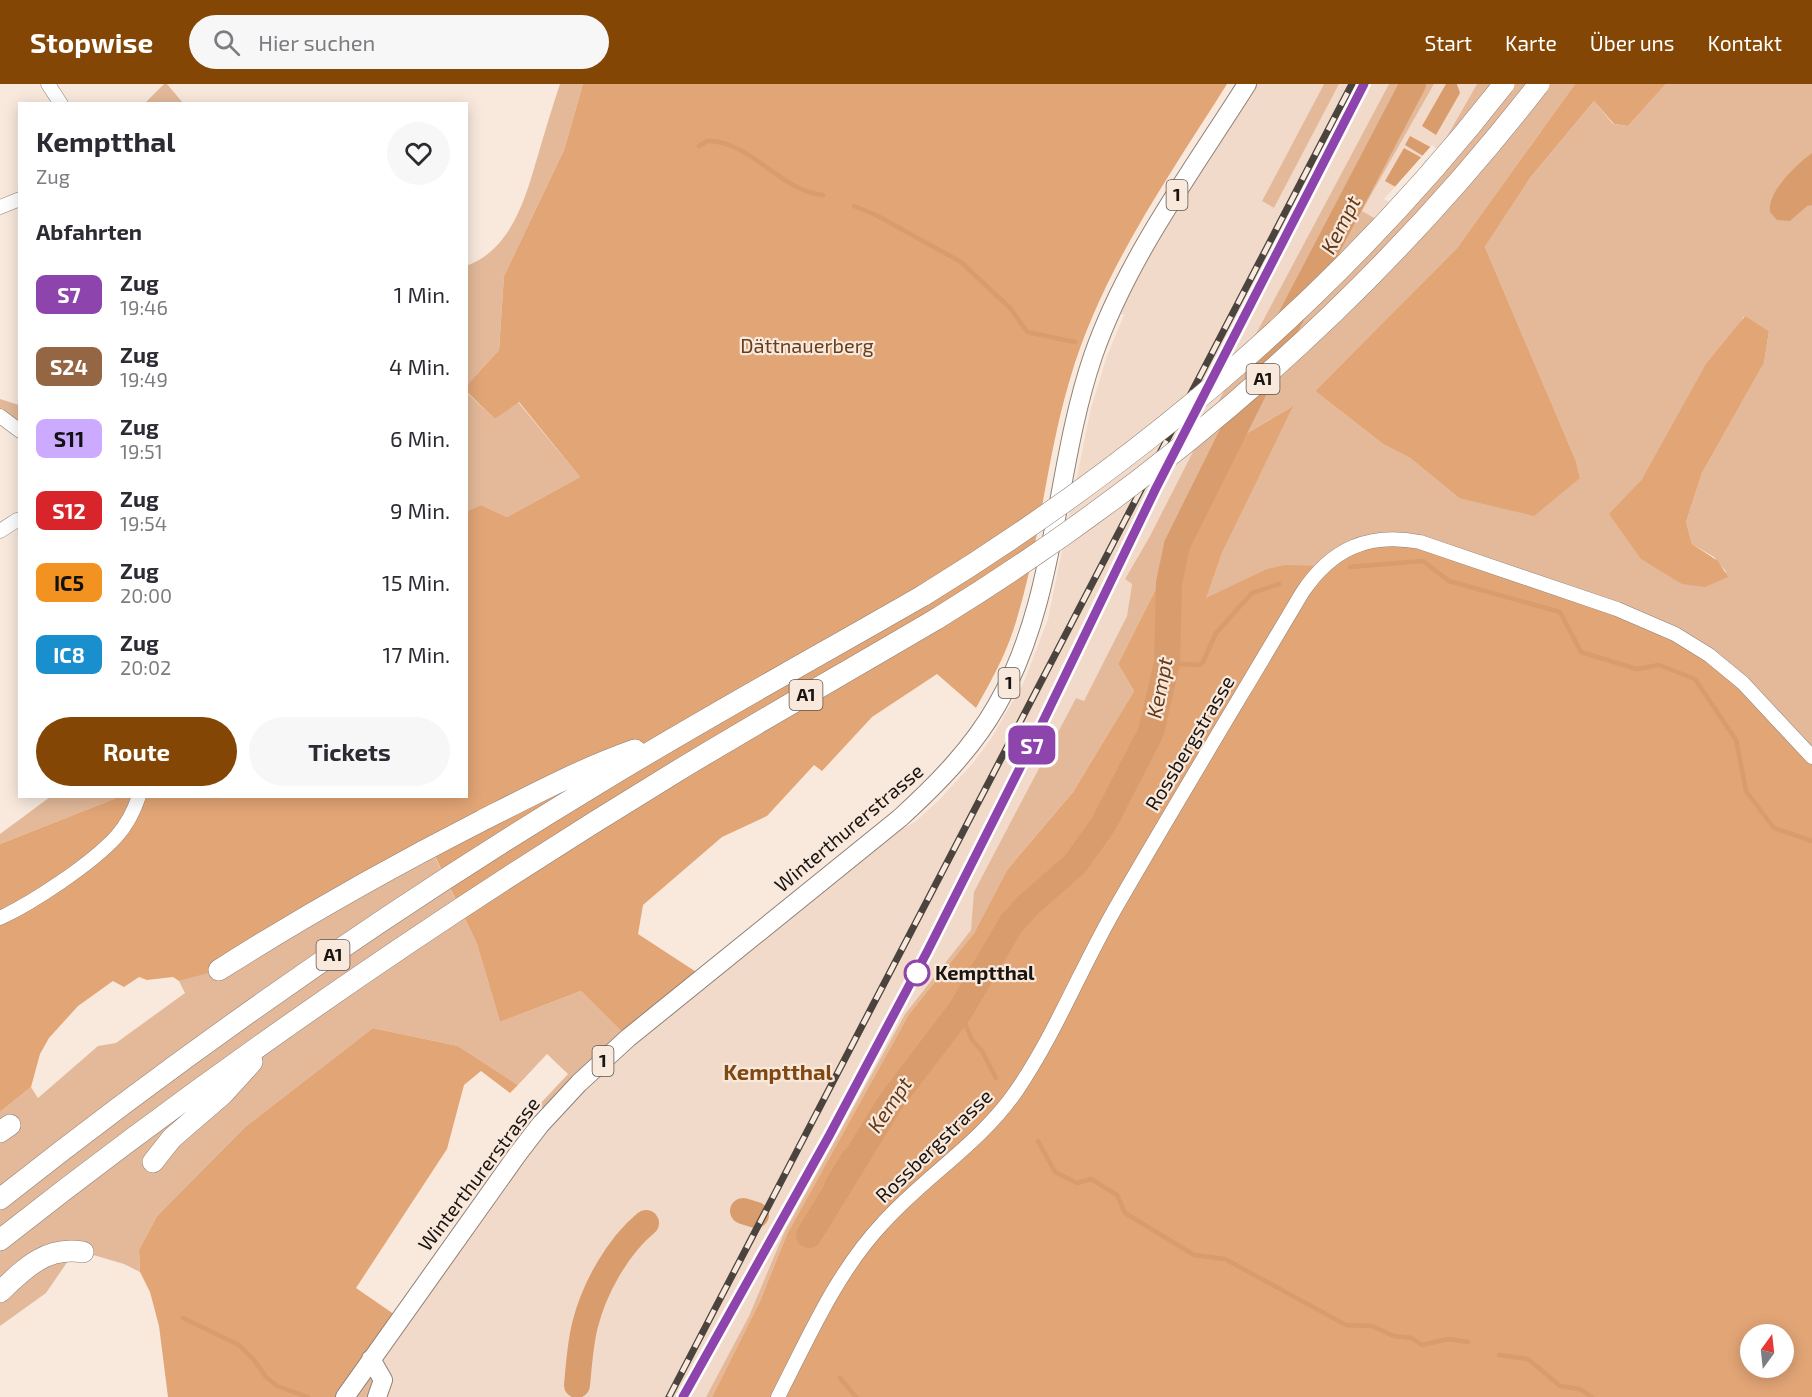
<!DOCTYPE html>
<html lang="de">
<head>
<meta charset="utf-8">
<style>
	:root { --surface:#fff; --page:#f7f7f7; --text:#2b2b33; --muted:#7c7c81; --accent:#834604 }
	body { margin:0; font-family:"Exo 2",sans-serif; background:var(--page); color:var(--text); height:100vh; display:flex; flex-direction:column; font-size:22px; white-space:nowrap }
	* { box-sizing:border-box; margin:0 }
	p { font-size:20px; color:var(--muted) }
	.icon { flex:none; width:33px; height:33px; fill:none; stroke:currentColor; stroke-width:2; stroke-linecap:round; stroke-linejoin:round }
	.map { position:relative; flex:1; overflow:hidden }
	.panel { position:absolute; left:18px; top:18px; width:450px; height:696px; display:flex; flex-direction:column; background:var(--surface); border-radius:0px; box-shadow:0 3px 15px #0003 }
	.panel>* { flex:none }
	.badge { padding:0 12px; border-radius:9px; font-size:21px; line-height:39px }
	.needle { width:39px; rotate:15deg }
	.controls { position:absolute; left:1740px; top:1240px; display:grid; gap:12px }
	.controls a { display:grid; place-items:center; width:54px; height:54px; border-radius:50%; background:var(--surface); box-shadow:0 3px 15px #0003; font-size:30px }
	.map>.badge { position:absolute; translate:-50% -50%; box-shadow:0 0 0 3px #fff }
	h2 { padding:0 18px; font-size:22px; line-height:54px }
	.round { display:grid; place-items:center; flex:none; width:63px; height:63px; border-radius:32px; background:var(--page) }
	.summary { display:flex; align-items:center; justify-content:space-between; height:102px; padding:0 18px }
	h1 { font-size:28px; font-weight:700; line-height:45px }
	.action { display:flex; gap:12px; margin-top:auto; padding:12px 18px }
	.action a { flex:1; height:69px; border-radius:36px; background:var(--accent); color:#fff; font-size:24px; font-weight:700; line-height:69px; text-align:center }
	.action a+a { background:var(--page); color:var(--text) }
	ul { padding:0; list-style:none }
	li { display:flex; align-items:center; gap:18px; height:72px; padding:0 18px }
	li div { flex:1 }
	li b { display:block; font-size:22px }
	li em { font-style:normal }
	li .badge { min-width:66px; font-weight:700; text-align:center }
	header { display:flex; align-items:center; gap:36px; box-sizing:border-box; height:84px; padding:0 30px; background:var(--accent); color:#fff }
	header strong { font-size:28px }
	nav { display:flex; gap:33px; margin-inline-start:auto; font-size:21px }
	.search { width:420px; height:54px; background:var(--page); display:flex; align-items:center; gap:15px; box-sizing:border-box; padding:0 21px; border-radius:33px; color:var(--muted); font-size:22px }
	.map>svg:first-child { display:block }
	.built { fill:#f1daca }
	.green { fill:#e3b99a; fill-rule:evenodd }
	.forest { fill:#e2a576; fill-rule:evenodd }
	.water { fill:#d89c6d }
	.pier { fill:#f9e9dd }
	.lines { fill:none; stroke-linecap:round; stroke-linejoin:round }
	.stream { stroke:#d89c6d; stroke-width:4.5 }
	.river { stroke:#d89c6d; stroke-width:26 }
	.minor-casing { stroke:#8f8076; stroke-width:15 }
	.major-casing { stroke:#8f8076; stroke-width:20 }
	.highway-casing { stroke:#8f8076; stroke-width:22 }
	.minor { stroke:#fff; stroke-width:14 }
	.major { stroke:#fff; stroke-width:18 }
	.highway { stroke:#fff; stroke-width:21 }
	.rail-casing { stroke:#4b443e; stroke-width:7 }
	.rail { stroke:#f9e9dd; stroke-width:4.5; stroke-dasharray:14; stroke-linecap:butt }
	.highway-bridge-casing { stroke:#8f8076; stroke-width:22; stroke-linecap:butt }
	.highway-bridge { stroke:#fff; stroke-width:21 }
	.line-casing { stroke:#fff; stroke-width:14 }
	.line { stroke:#8e44ad; stroke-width:9 }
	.stop-dot { fill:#fff; stroke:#8e44ad; stroke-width:3 }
	.labels { text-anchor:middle; stroke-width:4.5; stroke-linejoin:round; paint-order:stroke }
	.shield { fill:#f9e9dd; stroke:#5d554e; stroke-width:1.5 }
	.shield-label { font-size:18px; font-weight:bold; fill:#1a1511 }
	.park-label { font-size:20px; fill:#673e1c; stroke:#f9e9dd }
	.street-label { font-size:20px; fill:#1a1511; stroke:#f9e9dd }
	.stop-label { font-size:20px; font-weight:bold; fill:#1a1511; stroke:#f9e9dd; text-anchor:start }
	.water-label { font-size:21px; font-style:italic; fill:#633a17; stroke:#f9e9dd }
	.quarter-label { font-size:22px; font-weight:bold; fill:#804812; stroke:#f9e9dd }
</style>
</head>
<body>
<header>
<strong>Stopwise</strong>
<div class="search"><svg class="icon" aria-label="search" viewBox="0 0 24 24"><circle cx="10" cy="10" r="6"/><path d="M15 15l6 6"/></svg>Hier suchen</div>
<nav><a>Start</a><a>Karte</a><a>Über uns</a><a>Kontakt</a></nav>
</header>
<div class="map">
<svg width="1812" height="1313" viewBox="0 0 1812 1313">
	<rect width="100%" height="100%" fill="#f9e9dd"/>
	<path class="built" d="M1247,0H1324L1262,117L1274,124L1339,0H1389L1258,246L1234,287L1150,452L1125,495L1132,500L1127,532L1084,618L1076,614L975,808L971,846L905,930L784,1149L749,1232L706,1313H377L371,1275L540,1041L856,769L915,738L938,717L974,678L992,653L1024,598L1048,535L1091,324L1107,272L1124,231L1112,225Z
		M1434,0H1447L1422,42L1459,2L1457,0H1477L1395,145L1362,127Z"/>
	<path class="green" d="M164,0H167L183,19H145Z
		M560,0H583L564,66L504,192L499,266L467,301L466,182C512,166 526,112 538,71C545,47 552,24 560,0Z
		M1324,0H1339L1274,124L1262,117Z
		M1389,0H1434L1362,127L1394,145L1477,0H1575L1457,164L1315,307L1383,360L1410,374L1459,414L1580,394L1576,377L1485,163L1530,94L1594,17L1613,40L1628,42L1666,0H1812V673L1323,482L1275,483L1205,515L1222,469L1291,323L1244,351L1167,483L1118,580L1134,607L1073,708L1007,786L974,849L909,930L787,1150L760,1217L712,1313H706L749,1232L784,1149L905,930L971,846L974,808L1076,614L1084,617L1127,532L1132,500L1125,495L1150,452L1234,287L1258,246ZM1744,232L1769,247L1764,279L1702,389L1686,438L1692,460L1714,473L1727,489L1610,430L1642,395Z
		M466,308L495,335L518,318L580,393L507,433L481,421L467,427Z
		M0,315L19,321V347L0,332Z
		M50,713H119L0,760V750Z
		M430,763L477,860L500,938L581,907L628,954L550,1030L539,1021L568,990L547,970L518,1001L458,962L373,944L245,1043L157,1132L139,1166L140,1188L124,1180L83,1168L70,1174L46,1209L0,1242V1028L31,1003L38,1014L98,962L116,959L185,909L179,897L195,892Z
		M371,1275L377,1313H345Z"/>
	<path class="forest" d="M583,0H1227C1168,94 1101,188 1070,295C1045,378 1040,465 1013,547C1004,574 990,599 976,624L937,590L872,633L822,687L814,681L767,732L722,753L643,821L638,850L704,893L628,954L581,907L500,938L477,860L431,764L219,886L179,897L173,893L147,896L139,893L124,903L113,897L78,922L49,954L40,970L31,1003L0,1028V760L119,713L466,712L467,427L481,421L507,433L580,393L519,318L495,335L467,308V301L499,266L504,192L564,66Z
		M1575,0H1666L1628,42L1614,40L1594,17L1530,94L1485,163L1576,377L1580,394L1534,432L1459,414L1410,374L1383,360L1315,307L1457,164Z
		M1745,232L1769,247L1764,279L1702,389L1686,438L1692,460L1718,477L1728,493L1705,503L1682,500L1641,475L1609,430L1642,395L1706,280Z
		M1293,322L1222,469L1206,514L1267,485L1285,481L1323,482L1332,474L1396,455L1617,525L1709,571L1812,673V1313H712L760,1217L787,1150L909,930L974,849L1007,786L1073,708L1134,607L1118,580L1167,483L1244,351ZM1750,1251H1784V1284H1750Z
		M373,944L458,962L518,1001L510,1009L481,987L464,1001L447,1065L356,1204L401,1235L345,1313H168L159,1242L150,1208L140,1188L139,1166L157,1132L245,1043Z"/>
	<path class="water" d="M1446,0H1457L1460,9L1436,51L1422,42Z
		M1410,52L1434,65L1428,75L1405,61Z
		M1404,64L1422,74L1403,107L1385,97Z
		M1812,69V121L1807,122L1790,137L1777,136L1770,128C1767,108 1797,80 1812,69Z
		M844,1066L866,1079L846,1113L824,1099Z"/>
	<path class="pier" d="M1432,61L1436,64L1437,67L1428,78L1425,76L1406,109L1395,121L1384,115Z"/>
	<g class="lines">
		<path class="stream" d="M699,62L707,57C750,56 780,107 823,111
			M854,122L876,131L961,178L1011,225L1027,248L1075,258
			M1350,483L1423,477L1449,497L1560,528L1581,568L1637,585L1659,581L1695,595L1736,656L1746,707L1774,744L1812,757
			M1167,579L1199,581L1203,578L1216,549L1252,509L1279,500
			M960,927L972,956L982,967L996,994
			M1038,1057L1055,1088L1077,1099L1091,1095L1117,1111L1125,1129L1194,1171L1225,1175L1346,1241L1372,1242L1394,1252L1412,1254L1422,1261L1448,1255L1468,1258
			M183,1234L239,1261L254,1276L266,1293L277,1302L308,1313
			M1499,1271L1528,1275L1560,1302L1580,1305L1592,1313
			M840,1294L856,1313"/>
		<path class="river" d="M743,1127L756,1131
			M809,1151L890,1019L960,927L1011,840L1027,822L1075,780L1103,741L1151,648L1167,579L1169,499L1177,461L1281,252L1413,0
			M577,1301C579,1281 580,1261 585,1241C594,1205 617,1163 646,1139"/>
		<g class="minor-casing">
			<path id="minor" d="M48,0L61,20
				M0,123L20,115
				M0,332L20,347
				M0,447L17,436
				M0,834C34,818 91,780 116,753C127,741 134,727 139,712
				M778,1313C809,1253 836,1189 883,1139C925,1092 981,1059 1017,1006C1057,947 1083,879 1119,818C1179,714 1241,612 1302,509C1331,465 1368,448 1420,458L1617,525L1675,550L1709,571L1743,599L1812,673"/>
		</g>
		<g class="major-casing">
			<path id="major" d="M371,1275L383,1296L377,1313
				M345,1313L517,1071L540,1041L579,999L628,954L900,734C937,700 972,665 997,621C1058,514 1054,386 1093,272C1127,174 1192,87 1247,0"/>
		</g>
		<g class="highway-casing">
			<path id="highway" d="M219,886C304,832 391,783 481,737C532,711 581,685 635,666
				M0,1048L10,1041
				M153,1078L172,1054L223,1010L252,978
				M0,1115C189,966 387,827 592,703C701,636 813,575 924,511
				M0,1156C215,987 441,831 674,689C761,636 850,586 938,534
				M0,1208C25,1184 46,1162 83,1168"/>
		</g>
		<use href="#minor" class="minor"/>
		<use href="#major" class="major"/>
		<use href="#highway" class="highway"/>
		<g class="rail-casing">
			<path id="rail" d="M669,1313L1352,0
				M683,1313L829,1052L935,854L1034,655L1156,404L1364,0"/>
		</g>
		<use href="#rail" class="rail"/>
		<g class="highway-bridge-casing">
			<path id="highway-bridge" d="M924,511C1145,375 1344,205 1504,0
				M938,534C1168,392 1373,214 1539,0"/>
		</g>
		<use href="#highway-bridge" class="highway-bridge"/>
	</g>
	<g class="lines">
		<g class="line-casing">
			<path id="line" d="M683,1313L829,1052L927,868L1034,656L1156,404L1364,0"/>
		</g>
		<use href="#line" class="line"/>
	</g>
	<circle class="stop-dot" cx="917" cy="889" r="12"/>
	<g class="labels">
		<g class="shield">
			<rect x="1166.5" y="96" width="21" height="30" rx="4.5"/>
			<rect x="1246.5" y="280" width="33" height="30" rx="4.5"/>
			<rect x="998.5" y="584" width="21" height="30" rx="4.5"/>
			<rect x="789.5" y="596" width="33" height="30" rx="4.5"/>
			<rect x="316.5" y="856" width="33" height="30" rx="4.5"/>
			<rect x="592.5" y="962" width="21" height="30" rx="4.5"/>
		</g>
		<g class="shield-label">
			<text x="1177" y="117">1</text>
			<text x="1263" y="301">A1</text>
			<text x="1009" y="605">1</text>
			<text x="806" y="617">A1</text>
			<text x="333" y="877">A1</text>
			<text x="603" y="983">1</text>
		</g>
		<g class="park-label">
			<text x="807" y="269">Dättnauerberg</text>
		</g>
		<g class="street-label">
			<text transform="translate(1190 659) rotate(-59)" y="7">Rossbergstrasse</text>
			<text transform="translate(849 744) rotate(-40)" y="7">Winterthurerstrasse</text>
			<text transform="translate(934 1062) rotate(-44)" y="7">Rossbergstrasse</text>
			<text transform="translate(479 1090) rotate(-53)" y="7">Winterthurerstrasse</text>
		</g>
		<g class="stop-label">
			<text x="935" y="896">Kemptthal</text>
		</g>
		<g class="water-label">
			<text transform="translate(1341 141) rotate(-63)" y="7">Kempt</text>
			<text transform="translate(1160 604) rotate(-79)" y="7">Kempt</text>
			<text transform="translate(890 1021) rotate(-56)" y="7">Kempt</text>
		</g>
		<g class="quarter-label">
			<text x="778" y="996">Kemptthal</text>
		</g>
	</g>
</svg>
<div class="controls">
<a><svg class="needle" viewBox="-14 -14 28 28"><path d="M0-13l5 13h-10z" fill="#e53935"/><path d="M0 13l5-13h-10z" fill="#7c7c81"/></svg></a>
</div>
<b class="badge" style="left:1032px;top:661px;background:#8e44ad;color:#fff">S7</b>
<section class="panel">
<div class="summary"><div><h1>Kemptthal</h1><p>Zug</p></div><a class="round"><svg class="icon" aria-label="heart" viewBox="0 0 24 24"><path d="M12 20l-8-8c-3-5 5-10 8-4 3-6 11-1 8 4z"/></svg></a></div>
<h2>Abfahrten</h2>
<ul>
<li><span class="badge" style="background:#8e44ad;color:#fff">S7</span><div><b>Zug</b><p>19:46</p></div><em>1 Min.</em></li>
<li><span class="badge" style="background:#946644;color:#fff">S24</span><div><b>Zug</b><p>19:49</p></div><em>4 Min.</em></li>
<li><span class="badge" style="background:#caf;color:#111">S11</span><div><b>Zug</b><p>19:51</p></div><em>6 Min.</em></li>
<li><span class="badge" style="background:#d8242b;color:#fff">S12</span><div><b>Zug</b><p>19:54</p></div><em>9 Min.</em></li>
<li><span class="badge" style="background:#f29220;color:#111">IC5</span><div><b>Zug</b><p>20:00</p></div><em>15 Min.</em></li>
<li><span class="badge" style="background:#1a8fce;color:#fff">IC8</span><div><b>Zug</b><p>20:02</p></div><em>17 Min.</em></li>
</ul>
<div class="action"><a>Route</a><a>Tickets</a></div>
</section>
</div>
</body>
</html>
